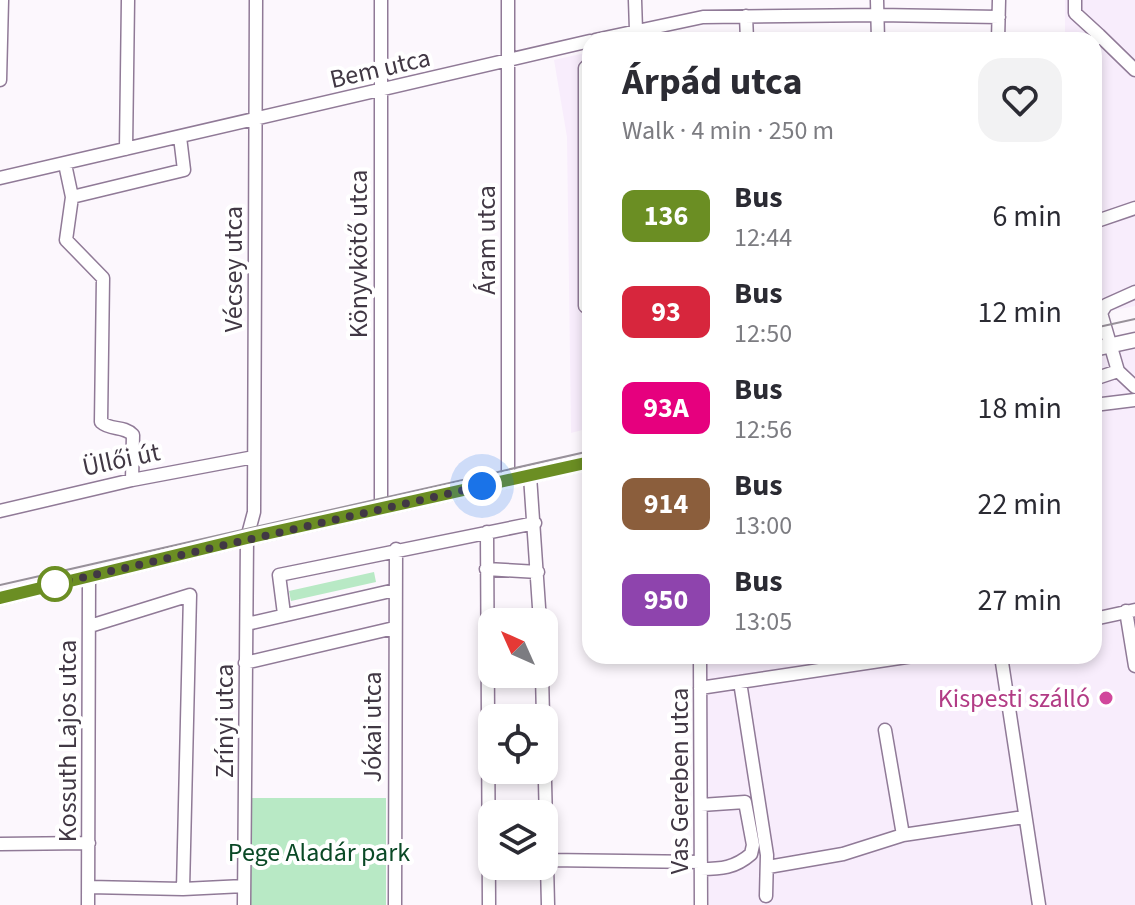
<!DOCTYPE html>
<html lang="en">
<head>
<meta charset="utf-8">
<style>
	:root { --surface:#fff; --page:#f2f2f3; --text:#2b2b33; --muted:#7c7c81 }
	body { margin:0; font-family:"Source Sans 3",sans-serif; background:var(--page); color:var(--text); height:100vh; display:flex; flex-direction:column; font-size:30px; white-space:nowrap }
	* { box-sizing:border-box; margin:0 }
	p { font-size:26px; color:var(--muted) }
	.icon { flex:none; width:44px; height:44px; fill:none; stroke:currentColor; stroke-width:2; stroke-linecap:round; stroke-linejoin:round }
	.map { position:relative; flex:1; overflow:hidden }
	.panel { position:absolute; left:582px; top:32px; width:520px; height:632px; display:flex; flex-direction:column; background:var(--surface); border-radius:24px; box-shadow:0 4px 12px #0003 }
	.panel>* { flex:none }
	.badge { padding:0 16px; border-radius:12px; font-size:28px; line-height:52px }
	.needle { width:52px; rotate:315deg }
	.buttons { position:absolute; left:478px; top:608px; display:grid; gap:16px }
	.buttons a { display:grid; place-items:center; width:80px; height:80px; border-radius:16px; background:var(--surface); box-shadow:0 4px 12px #0003; font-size:40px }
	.you { position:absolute; width:40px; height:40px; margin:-20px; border:6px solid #fff; border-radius:50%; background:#1a73e8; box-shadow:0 0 0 12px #1a73e833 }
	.map>.badge { position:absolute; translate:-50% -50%; box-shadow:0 0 0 4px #fff }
	.round { display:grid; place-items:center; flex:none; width:84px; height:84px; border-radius:24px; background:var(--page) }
	.headline { display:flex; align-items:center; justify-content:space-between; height:136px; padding:0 40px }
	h1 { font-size:38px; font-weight:700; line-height:60px }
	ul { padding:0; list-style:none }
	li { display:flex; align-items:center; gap:24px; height:96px; padding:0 40px }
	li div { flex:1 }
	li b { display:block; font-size:30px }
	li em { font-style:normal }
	li .badge { min-width:88px; font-weight:700; text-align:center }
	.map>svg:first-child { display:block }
	.built { fill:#f8edfc }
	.green { fill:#b8e9c5 }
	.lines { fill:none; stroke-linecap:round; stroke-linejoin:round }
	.minor-casing { stroke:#907a97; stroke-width:15 }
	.major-casing { stroke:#907a97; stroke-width:17 }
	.minor { stroke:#fff; stroke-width:12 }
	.major { stroke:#fff; stroke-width:14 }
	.tram { stroke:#98919a; stroke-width:2 }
	.line-casing { stroke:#fff; stroke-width:18 }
	.line { stroke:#6b8e23; stroke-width:12 }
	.walk { stroke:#413844; stroke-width:8; stroke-dasharray:0 14.4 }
	.stop-dot { fill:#fff; stroke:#6b8e23; stroke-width:4 }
	.hotel-dot { fill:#d1479c; stroke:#fff; stroke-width:3 }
	.labels { text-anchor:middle; stroke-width:8; stroke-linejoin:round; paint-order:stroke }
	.street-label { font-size:26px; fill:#413844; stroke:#fff }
	.hotel-label { font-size:26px; fill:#b23c85; stroke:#fff; text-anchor:end }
	.park-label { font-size:26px; fill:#0a4926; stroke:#fff }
</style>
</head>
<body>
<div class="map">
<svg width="1135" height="905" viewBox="0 0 1135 905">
	<rect width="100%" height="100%" fill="#fcf7fd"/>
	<path class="built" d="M1065,0H1135V306L1094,314V40H1065Z
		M590,52V428L571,433L567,137L554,60Z
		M1135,349V905H709L707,656H1094V358Z"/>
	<path class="green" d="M374,572L376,582L291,601L289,591Z
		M251,798H386V905H251Z"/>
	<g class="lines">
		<g class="minor-casing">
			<path id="minor" d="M508,0V480
				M635,0L636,30
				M877,0L878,40
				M1075,0V13L1099,35L1094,41
				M746,16L747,40
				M1099,35L1135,70
				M595,40L703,17L878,15L999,17
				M998,40L999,0
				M590,63L585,68V306L590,310
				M0,80L2,0
				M126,149L128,0
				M65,164L72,197L66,240L103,278L101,422C111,431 123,425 133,435L132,480
				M0,178L590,41
				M72,197L184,170L180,137
				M1094,222L1135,208
				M1094,310L1101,313L1118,371L1135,387
				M1101,313L1106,305L1135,292
				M1094,379L1118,371
				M1094,405L1135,400
				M530,476L540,622
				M381,507V0
				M0,511L132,480L254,457
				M487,532L489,905
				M486,569L538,572
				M1126,611L1135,666
				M284,614L279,575L535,523
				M1094,619L1135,610
				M247,624L395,590
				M90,626L190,595L183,889
				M700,656L701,905
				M1001,656L1039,905
				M245,663L394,628
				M542,674L543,718
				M740,682L767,855L766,896
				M700,688L913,656
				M885,730L903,835
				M544,741L548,905
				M701,805L745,802L753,845L751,854C735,868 721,869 701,869
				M0,844L89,843
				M548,860L701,862
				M768,867L843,854L903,835L1024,817
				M89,887L183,889L244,886
				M88,905L89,576
				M244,905L247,538L254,512L256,0
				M395,905L396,549"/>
		</g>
		<g class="major-casing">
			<path id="major" d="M1094,349L1135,340
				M0,598L247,538L590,462"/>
		</g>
		<use href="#minor" class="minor"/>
		<use href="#major" class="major"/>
		<path class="tram" d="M1094,328L1135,319
			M0,585L590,451"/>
	</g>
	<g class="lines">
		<g class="line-casing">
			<path id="line" d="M0,598L247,538L590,462"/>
		</g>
		<use href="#line" class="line"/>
		<path class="walk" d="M55,584L482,486"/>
	</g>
	<circle class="stop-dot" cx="55" cy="584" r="16"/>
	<circle class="hotel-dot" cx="1106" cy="698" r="8"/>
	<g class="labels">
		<g class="street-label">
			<text transform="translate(380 68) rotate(-13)" y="9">Bem utca</text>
			<text transform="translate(486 240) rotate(-90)" y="9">Áram utca</text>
			<text transform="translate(358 254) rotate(-90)" y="9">Könyvkötő utca</text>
			<text transform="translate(233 269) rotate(-90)" y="9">Vécsey utca</text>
			<text transform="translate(121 459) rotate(-12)" y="9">Üllői út</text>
			<text transform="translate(224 721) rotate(-90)" y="9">Zrínyi utca</text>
			<text transform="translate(372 727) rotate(-90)" y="9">Jókai utca</text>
			<text transform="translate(67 741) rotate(-90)" y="9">Kossuth Lajos utca</text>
			<text transform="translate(679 781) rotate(-90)" y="9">Vas Gereben utca</text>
		</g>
		<g class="hotel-label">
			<text x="1090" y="707">Kispesti szálló</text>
		</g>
		<g class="park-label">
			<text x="319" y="861">Pege Aladár park</text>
		</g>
	</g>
</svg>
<div class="buttons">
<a><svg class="needle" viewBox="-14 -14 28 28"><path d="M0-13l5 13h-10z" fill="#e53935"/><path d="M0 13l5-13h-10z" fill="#7c7c81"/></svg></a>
<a><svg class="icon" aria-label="locate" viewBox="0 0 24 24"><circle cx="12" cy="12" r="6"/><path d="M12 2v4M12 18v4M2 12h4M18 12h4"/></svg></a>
<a><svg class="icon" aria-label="layers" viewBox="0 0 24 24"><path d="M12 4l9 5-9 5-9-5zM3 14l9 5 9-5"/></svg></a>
</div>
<div class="you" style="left:482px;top:486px"></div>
<section class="panel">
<div class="headline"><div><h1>Árpád utca</h1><p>Walk · 4 min · 250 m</p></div><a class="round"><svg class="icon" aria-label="heart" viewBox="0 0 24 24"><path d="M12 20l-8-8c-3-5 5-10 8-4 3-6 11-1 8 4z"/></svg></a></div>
<ul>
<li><span class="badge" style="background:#6b8e23;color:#fff">136</span><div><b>Bus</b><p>12:44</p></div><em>6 min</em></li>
<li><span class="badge" style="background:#d7263d;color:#fff">93</span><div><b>Bus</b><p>12:50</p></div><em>12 min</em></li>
<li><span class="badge" style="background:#e6007e;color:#fff">93A</span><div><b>Bus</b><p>12:56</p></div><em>18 min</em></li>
<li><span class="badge" style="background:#8b5e3c;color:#fff">914</span><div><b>Bus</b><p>13:00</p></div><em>22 min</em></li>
<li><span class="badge" style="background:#8e44ad;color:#fff">950</span><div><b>Bus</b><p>13:05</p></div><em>27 min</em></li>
</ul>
</section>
</div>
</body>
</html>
